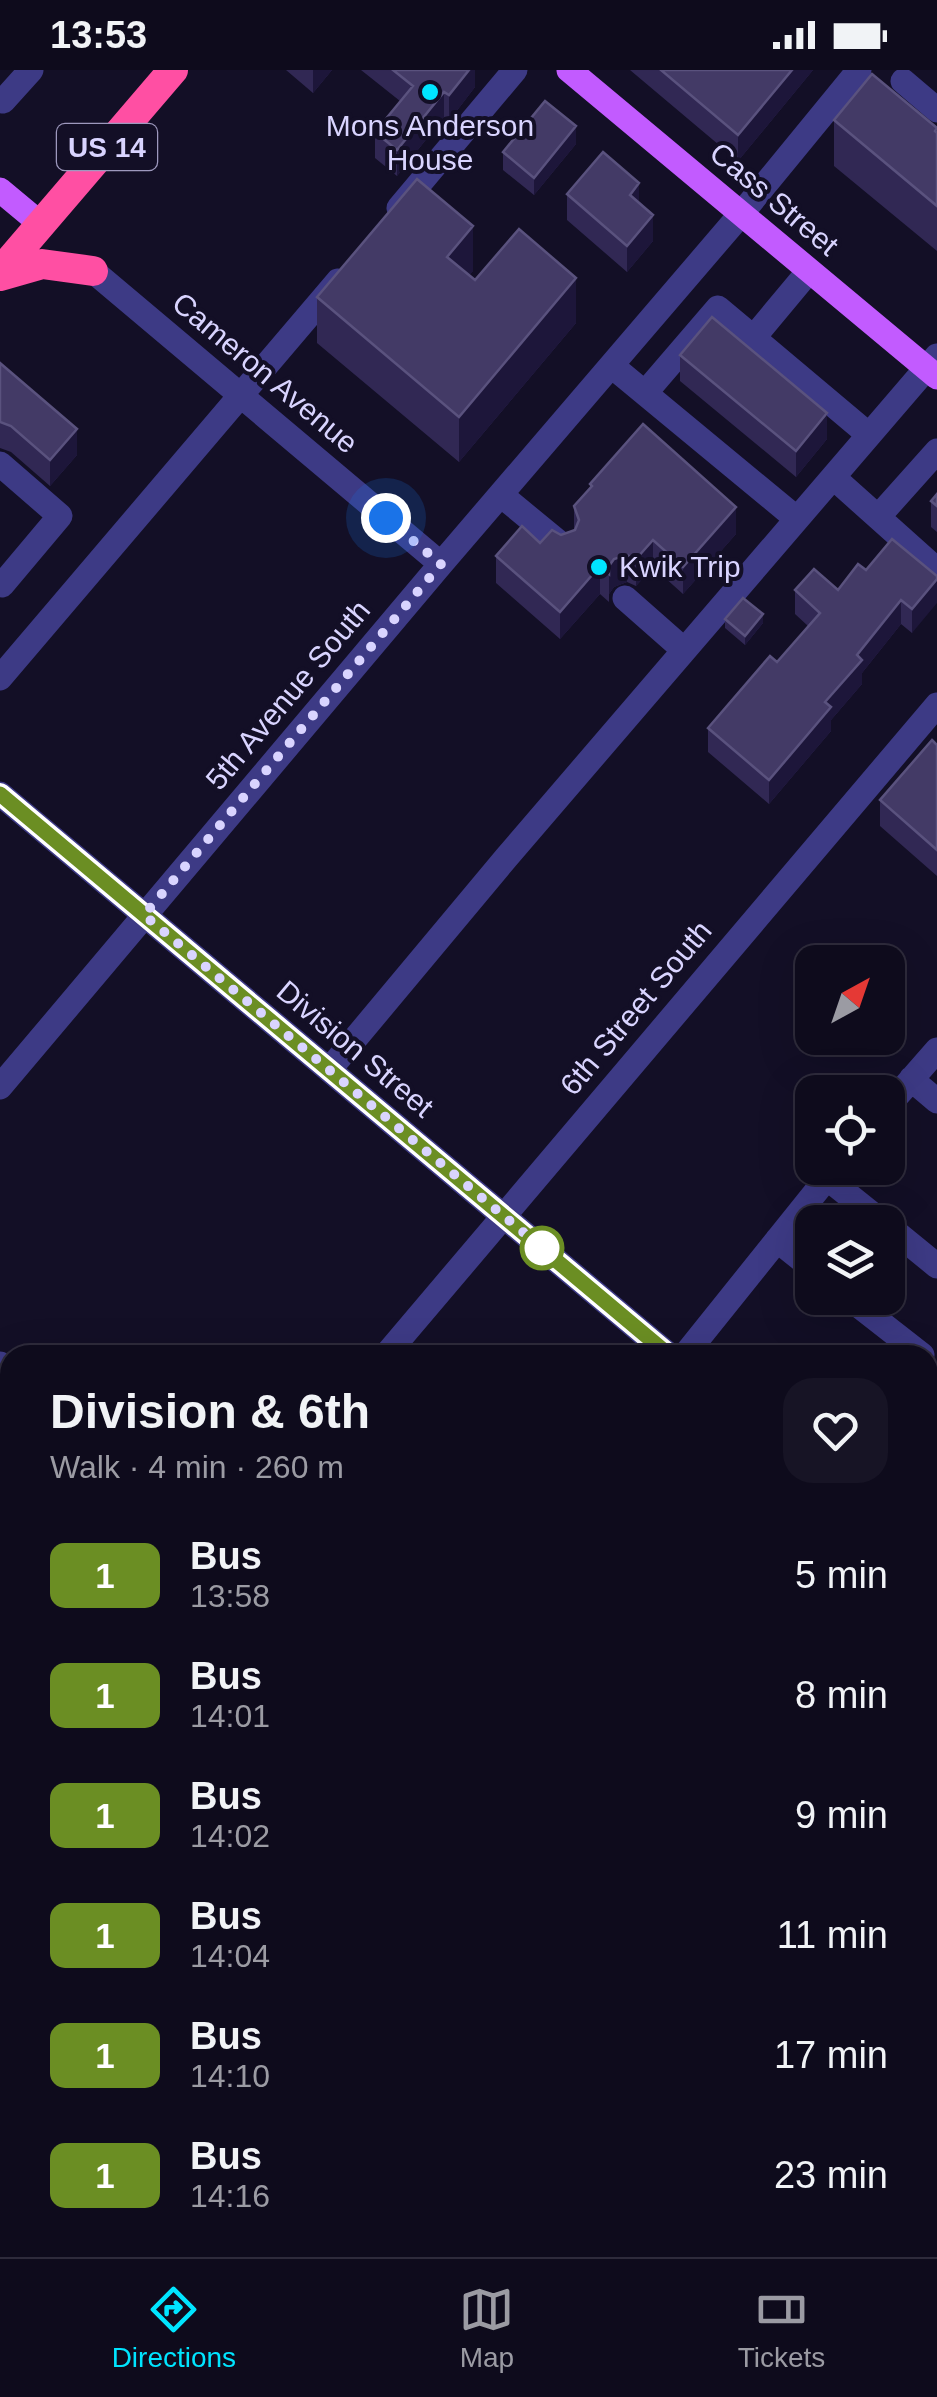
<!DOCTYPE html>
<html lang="en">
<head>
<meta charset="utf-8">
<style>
	:root { --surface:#0e0b1c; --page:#171425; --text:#f1f3f6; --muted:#9b9ba3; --line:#2e2b3b; --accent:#00e5ff }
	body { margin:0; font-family:Arial,sans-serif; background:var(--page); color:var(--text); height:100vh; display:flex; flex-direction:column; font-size:38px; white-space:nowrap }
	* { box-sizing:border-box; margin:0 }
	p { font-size:32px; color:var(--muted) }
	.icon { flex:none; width:55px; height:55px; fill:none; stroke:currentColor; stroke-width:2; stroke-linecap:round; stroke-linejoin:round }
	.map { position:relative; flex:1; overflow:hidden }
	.panel { position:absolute; left:0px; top:1275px; width:938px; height:912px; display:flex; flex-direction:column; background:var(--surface); border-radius:30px 30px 0 0; box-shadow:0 10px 40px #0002,0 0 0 2px var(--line) }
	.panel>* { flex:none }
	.badge { padding:0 20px; border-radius:15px; font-size:35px; line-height:65px }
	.needle { width:65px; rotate:40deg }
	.controls { position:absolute; left:795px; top:875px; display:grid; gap:20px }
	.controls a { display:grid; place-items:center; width:110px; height:110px; border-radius:20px; background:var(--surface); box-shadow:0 10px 40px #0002,0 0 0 2px var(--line); font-size:50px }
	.you { position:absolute; width:50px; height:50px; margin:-25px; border:8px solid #fff; border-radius:50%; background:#1a73e8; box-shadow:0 0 0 15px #1a73e833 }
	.map>.badge { position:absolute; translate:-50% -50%; box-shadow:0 0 0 5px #fff }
	.round { display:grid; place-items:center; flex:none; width:105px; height:105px; border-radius:30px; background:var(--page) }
	.summary { display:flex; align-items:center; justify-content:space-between; height:170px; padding:0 50px }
	h1 { font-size:48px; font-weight:700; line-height:75px }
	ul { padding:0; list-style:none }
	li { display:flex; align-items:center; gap:30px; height:120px; padding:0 50px }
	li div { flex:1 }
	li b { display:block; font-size:38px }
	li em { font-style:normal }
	li .badge { min-width:110px; font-weight:700; text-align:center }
	.status { display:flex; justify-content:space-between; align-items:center; height:70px; padding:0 50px; background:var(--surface); direction:ltr }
	.status svg { height:28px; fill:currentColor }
	.menu { display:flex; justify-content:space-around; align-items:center; height:140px; border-top:2px solid var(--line); background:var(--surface); font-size:28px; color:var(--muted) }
	.menu a { display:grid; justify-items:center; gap:5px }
	.menu .on { color:var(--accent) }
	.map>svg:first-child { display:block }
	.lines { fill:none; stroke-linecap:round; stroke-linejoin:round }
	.minor { stroke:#3d3a85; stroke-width:25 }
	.major { stroke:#c25bff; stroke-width:25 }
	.highway { stroke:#ff4fa3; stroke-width:30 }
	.wall { fill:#312854 }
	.shaded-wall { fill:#1d163a }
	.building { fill:#433a66; stroke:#5a527e; stroke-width:2.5 }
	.line-casing { stroke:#fff; stroke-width:22 }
	.line { stroke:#6b8e23; stroke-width:15 }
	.walk { stroke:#d9d4ff; stroke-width:10; stroke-dasharray:0 18 }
	.poi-dot { fill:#00e5ff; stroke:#130f26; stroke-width:4 }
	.stop-dot { fill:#fff; stroke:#6b8e23; stroke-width:5 }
	.labels { text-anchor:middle; stroke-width:8; stroke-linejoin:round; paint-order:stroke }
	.shield { fill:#130f26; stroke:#9e99be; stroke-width:2.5 }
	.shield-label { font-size:28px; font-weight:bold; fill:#d9d4ff }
	.poi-label { font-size:30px; fill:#d9d4ff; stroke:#130f26 }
	.street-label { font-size:30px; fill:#d9d4ff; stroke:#130f26 }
</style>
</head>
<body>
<div class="status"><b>13:53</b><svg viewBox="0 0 49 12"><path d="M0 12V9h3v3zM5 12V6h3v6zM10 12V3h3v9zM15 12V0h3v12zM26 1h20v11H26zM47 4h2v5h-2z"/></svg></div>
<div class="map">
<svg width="937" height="2187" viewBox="0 0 937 2187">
	<rect width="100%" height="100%" fill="#130f26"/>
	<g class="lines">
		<path class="minor" d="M903,11L937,40
			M0,29L3,31L31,0
			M399,138L515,0
			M93,201L441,494
			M754,267L809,201
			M612,296L797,449
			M645,323L718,238L869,365
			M0,394L60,446L2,515L0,514
			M833,407L937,500
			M501,425L563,476
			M878,447L937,381
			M625,528L684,580
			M0,608L338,211
			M0,724L669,1285
			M329,1000L506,788L937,286
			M911,1009L937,1031
			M0,1017L441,494L741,144L859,0
			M888,1036L937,980
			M827,1108L882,1152
			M888,1156L937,1196
			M777,1170L812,1198
			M849,1228L922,1285
			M386,1285L937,635
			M685,1285L835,1098
			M0,1294L10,1303
			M928,1353L937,1341
			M0,1434L10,1423
			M928,1495L937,1502
			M0,1692L10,1701
			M0,1741L10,1729
			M928,1789L937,1797
			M0,1926L10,1935
			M928,2053L937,2041
			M928,2086L937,2094
			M0,2093L10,2081
			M297,2178L309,2187
			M220,2187L228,2178
			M512,2187L520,2178
			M814,2187L822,2178"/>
		<path class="major" d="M569,0L937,307
			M0,120L42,155"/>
		<path class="highway" d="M0,202L173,0
			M0,206L42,194L93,201"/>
	</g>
	<path class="wall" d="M286,0H332L313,23Z
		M361,0H475V17L449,51L444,47L397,106L375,88V62L400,31Z
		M630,0H813L738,91Z
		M834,50L937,58V181L834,96Z
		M576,74L534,125L503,100V82Z
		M567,124L653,171L627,202L567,150Z
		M473,201L469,205L475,210L576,253L459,392L317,273V227Z
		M680,285L827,369L796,407L680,311Z
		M0,293L77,385L50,416L11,382L0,378Z
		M590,414L736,464L683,524L653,497L636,516L627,512L614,517L609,524V532L600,524L560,569L496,513V486L540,473L574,460V436L590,418Z
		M937,424V462L931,457V431Z
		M866,500L937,506L912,563L901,554L862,603V614L831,650V661L769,734L708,682V658L777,592L808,556L795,544V520H838Z
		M725,549L763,553L745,575L725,558Z
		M937,675V806L880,756V730Z"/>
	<path class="shaded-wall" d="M313,0H332L313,23Z
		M469,0H475V17L449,51V25Z
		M792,0H813L738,91V65Z
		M444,22V47L397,106V80Z
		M576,56V74L534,125V108Z
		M639,113V139L630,125Z
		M653,145V171L627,202V176Z
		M473,156V201L447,232V187Z
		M576,208V253L459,392V347Z
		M827,343V369L796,407V381Z
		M77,359V385L50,416V390Z
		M736,437V464L683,524V497Z
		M653,470V497L636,516V489Z
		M627,485V512L614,517L609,524V496L614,489Z
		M600,496V524L560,569V542Z
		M937,509V533L912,563V539Z
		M901,530V554L862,603V614L831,650V661L769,734V710L857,585Z
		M763,544V553L745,575V566Z"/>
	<path class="building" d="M393,0H469L449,25L444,22L397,80L375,62L413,16Z
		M661,0H792L738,65Z
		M872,4L937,58L935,61L937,63V136L834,50Z
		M545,31L576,56L534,108L503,82Z
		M603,82L639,113L630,125L653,145L627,176L567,124Z
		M417,109L473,156L447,187L475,210L519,159L576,208L459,347L317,227Z
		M712,247L827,343L796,381L680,285Z
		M0,293L77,359L50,390L11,356L0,352Z
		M643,354L736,437L683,497L653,470L636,489L627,485L614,489L609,496V504L600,496L560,542L496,486L522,456L540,473L552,460L561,465L575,460L579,450L574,436L592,416L590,414Z
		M937,424V436L931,431Z
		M892,469L937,506V509L912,539L901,530L857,585L862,590L825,632L831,637L769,710L708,658L770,586L777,592L820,543L795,520L814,499L838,520L858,494L866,500Z
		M743,528L763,544L745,566L725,549Z
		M932,670L937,675V780L880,730Z"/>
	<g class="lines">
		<g class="line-casing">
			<path id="line" d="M0,724L669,1285"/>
		</g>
		<use href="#line" class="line"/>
		<path class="walk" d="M386,448L441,494L144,845L542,1178"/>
	</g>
	<g class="poi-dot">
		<circle cx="430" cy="22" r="10"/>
		<circle cx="599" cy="497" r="10"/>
	</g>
	<circle class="stop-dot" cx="542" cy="1178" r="20"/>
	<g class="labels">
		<rect class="shield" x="57" y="54" width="100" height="46" rx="8"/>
		<g class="shield-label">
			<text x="107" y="87">US 14</text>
		</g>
		<g class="poi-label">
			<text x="430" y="66">Mons Anderson<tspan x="430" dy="34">House</tspan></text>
			<text x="619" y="507" text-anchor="start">Kwik Trip</text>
		</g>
		<g class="street-label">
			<text transform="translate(774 129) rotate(40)" y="10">Cass Street</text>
			<text transform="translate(265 303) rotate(40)" y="10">Cameron Avenue</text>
			<text transform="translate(288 625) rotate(-50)" y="10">5th Avenue South</text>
			<text transform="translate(636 938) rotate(-50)" y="10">6th Street South</text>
			<text transform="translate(355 979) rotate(40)" y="10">Division Street</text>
		</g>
	</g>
</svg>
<div class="controls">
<a><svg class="needle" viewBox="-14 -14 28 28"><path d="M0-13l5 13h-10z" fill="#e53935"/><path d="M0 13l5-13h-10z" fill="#9b9ba3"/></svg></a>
<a><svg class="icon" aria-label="locate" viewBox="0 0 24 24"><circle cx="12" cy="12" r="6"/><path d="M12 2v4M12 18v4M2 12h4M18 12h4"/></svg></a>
<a><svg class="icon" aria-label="layers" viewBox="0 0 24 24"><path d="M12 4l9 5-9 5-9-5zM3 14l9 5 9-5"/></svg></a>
</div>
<div class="you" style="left:386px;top:448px"></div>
<section class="panel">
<div class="summary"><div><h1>Division &amp; 6th</h1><p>Walk · 4 min · 260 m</p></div><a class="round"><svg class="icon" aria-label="heart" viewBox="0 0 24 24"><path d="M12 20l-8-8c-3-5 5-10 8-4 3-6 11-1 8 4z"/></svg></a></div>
<ul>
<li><span class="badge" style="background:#6b8e23;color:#fff">1</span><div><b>Bus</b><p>13:58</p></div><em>5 min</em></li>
<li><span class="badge" style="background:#6b8e23;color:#fff">1</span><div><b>Bus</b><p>14:01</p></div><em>8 min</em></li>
<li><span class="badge" style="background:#6b8e23;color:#fff">1</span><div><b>Bus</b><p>14:02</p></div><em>9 min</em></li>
<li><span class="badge" style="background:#6b8e23;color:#fff">1</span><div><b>Bus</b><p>14:04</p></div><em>11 min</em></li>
<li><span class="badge" style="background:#6b8e23;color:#fff">1</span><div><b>Bus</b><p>14:10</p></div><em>17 min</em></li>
<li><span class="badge" style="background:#6b8e23;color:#fff">1</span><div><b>Bus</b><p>14:16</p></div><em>23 min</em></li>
</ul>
</section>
</div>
<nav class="menu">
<a class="on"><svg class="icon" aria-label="directions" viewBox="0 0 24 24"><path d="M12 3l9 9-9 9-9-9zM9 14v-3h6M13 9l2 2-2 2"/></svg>Directions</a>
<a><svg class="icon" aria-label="map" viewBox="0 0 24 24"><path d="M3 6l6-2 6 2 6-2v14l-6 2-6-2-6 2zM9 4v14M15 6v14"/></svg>Map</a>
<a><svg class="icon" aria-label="tickets" viewBox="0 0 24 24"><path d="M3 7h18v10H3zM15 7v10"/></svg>Tickets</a>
</nav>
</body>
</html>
